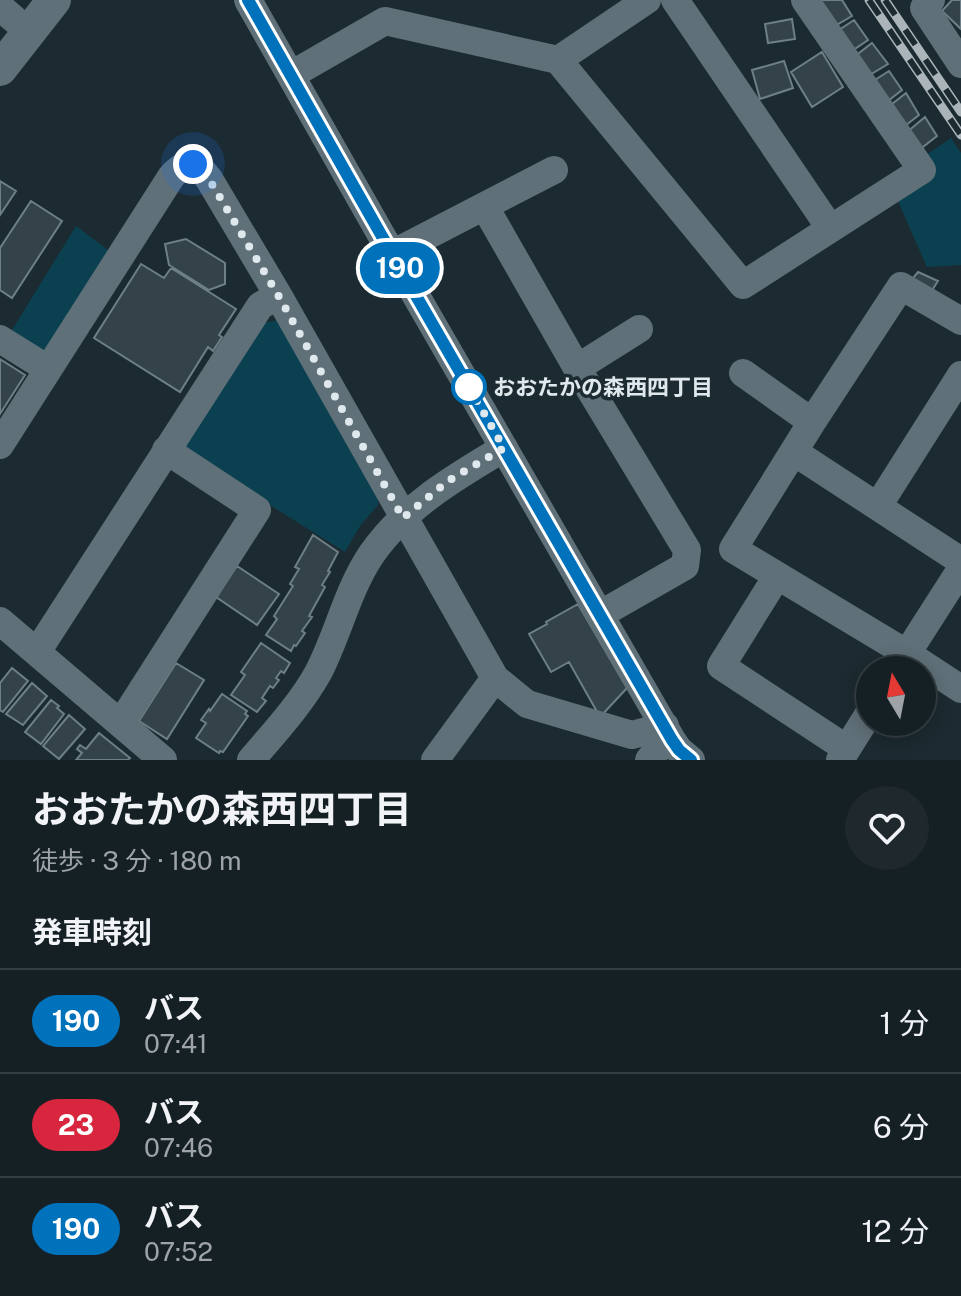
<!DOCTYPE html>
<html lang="ja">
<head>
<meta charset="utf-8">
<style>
	:root { --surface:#152025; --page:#1e282d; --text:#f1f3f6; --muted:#9da3a7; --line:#343e42 }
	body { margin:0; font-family:"Public Sans","Noto Sans JP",sans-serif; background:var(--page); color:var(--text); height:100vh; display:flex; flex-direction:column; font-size:30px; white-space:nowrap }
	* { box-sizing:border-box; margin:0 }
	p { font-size:26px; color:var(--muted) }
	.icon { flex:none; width:44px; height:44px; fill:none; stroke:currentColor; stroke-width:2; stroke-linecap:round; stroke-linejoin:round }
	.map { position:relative; height:760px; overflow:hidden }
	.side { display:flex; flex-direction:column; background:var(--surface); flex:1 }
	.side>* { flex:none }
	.badge { padding:0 16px; border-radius:26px; font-size:28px; line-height:52px }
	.needle { width:52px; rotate:350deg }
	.buttons { position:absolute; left:856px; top:656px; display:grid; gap:16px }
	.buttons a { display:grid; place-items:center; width:80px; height:80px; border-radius:50%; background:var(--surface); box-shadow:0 4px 20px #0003,0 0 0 2px var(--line); font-size:40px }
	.you { position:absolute; width:40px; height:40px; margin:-20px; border:6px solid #fff; border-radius:50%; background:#1a73e8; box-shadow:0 0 0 12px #1a73e833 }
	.map>.badge { position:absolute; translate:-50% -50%; box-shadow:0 0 0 4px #fff }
	h2 { padding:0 32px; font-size:30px; line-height:72px }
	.round { display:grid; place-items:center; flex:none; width:84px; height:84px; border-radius:42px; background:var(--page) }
	.overview { display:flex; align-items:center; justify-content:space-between; height:136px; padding:0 32px }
	h1 { font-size:38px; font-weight:700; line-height:60px }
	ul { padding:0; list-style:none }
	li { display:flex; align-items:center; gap:24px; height:104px; padding:0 32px; border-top:2px solid var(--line) }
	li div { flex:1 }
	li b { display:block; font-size:30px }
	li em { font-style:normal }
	li .badge { min-width:88px; font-weight:700; text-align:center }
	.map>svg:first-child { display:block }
	.green { fill:#0b4051 }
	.building { fill:#344349; stroke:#6e7f87; stroke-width:2 }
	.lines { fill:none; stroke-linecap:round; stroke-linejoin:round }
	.minor { stroke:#607078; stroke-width:28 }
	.tertiary { stroke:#607078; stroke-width:34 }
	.rail-casing { stroke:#aab4b9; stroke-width:9 }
	.rail { stroke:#1c2b31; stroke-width:6; stroke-dasharray:18; stroke-linecap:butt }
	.line-casing { stroke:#fff; stroke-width:18 }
	.line { stroke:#0072bc; stroke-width:12 }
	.walk { stroke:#dfe8ec; stroke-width:8; stroke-dasharray:0 14.4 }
	.stop-dot { fill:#fff; stroke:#0072bc; stroke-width:4 }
	.labels { text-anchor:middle; stroke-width:7; stroke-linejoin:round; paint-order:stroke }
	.stop-label { font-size:22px; font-weight:bold; fill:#dfe8ec; stroke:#1c2b31; text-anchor:start }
</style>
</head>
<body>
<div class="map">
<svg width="961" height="760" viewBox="0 0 961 760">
	<rect width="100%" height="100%" fill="#1c2b31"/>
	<path class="green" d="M951,138L961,153V265L927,267L897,199L920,159Z
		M76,226L111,252L48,350L37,352L9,335Z
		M278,320L379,494L378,505L360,526L345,552L185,452L182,442L259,324Z"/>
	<path class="building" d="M819,0H842L852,16L833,27Z
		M952,0H961V29L942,11Z
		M792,19L795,39L768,43L765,24Z
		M854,20L868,40L846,55L833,34Z
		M872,43L888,64L868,76L854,57Z
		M822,52L843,87L812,107L791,72Z
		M784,61L793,88L760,99L752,70Z
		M889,71L902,90L884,104L870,83Z
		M906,93L919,115L901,129L887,108Z
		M925,117L937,136L919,150L906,133Z
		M0,181L16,191L0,215Z
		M31,201L62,221L12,298L0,290V248Z
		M186,239L225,263V284L209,290L169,265L165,244Z
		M141,264L164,278L171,268L236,309L219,335L222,337L213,351L208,347L180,392L94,338Z
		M918,272L938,281L929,295L909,283Z
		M0,359L25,375L0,414Z
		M313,535L338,552L328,571L330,572L322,585L325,587L309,616L312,617L302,631L305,633L296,646L294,645L291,651L266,635L277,619L274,616L293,586L290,584L299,569L295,567Z
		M237,566L279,594L257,625L216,597Z
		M578,604L627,688L600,717L569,662L551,672L529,634L547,624L546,622Z
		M261,643L290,663L284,673L281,671L276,678L279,680L273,688L270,686L262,698L266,701L257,712L231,695L245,675L241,672Z
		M176,663L204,680L167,739L139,721Z
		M12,668L28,681L3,712L0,710V683Z
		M32,683L47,696L23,725L6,714Z
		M222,694L247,711L245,714L248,716L223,752L220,751L219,753L196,738L206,723L201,720L209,709L210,711Z
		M51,700L59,706L57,708L64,714L41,744L25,732Z
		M69,715L85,729L59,759L43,746Z
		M99,733L130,758L128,760H76L82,753L77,749L80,745L86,749Z"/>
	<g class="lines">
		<path class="minor" d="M248,0L392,254L672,740L679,750L691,760
			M675,0L830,228
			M931,0L924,8L961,64
			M0,7L29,32
			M558,60L647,0
			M291,75L385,21L558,60L743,285L922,170L805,0
			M485,207L577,368L687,550L685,566L601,614
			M392,254L554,170
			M961,321L901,286L812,422L733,549L906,653L961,689
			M0,339L48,369
			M577,368L639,329
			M743,373L812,422
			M0,445L171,177C186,160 196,161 209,179L278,295L495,678L527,704L632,735L665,726
			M794,452L961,561
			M878,506L961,375
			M777,576L721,666L847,749
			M0,621L163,760
			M37,652L260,306L278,295
			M897,669L961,569
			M121,723L257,510L166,450
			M251,760C275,732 300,705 318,673C338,635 347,591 371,555C404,507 455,477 504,448
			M435,760L495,678
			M649,760L669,735
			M840,760L870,712"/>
		<path class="tertiary" d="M0,69L54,0"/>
		<g class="rail-casing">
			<path id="rail" d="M869,0L961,135
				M885,0L961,112"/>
		</g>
		<use href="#rail" class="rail"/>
	</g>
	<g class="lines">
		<g class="line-casing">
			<path id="line" d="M248,0L392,254L672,740L679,750L691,760"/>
		</g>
		<use href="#line" class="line"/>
		<path class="walk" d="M193,164L201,169L209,179L278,295L403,518L448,481L504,448L469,387"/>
	</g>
	<circle class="stop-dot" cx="469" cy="387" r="16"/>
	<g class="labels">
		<g class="stop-label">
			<text x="493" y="395">おおたかの森西四丁目</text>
		</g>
	</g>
</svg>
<div class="buttons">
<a><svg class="needle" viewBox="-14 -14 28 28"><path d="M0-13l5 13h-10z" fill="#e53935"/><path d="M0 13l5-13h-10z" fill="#9da3a7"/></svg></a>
</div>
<div class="you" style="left:193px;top:164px"></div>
<b class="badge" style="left:400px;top:268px;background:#0072bc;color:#fff">190</b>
</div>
<section class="side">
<div class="overview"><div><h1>おおたかの森西四丁目</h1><p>徒歩 · 3 分 · 180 m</p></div><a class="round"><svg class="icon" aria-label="heart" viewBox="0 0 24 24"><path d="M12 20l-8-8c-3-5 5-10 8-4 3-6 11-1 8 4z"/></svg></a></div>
<h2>発車時刻</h2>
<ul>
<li><span class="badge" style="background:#0072bc;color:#fff">190</span><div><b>バス</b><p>07:41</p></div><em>1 分</em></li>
<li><span class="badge" style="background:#d7263d;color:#fff">23</span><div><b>バス</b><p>07:46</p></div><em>6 分</em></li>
<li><span class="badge" style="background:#0072bc;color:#fff">190</span><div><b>バス</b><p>07:52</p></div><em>12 分</em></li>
</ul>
</section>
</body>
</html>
